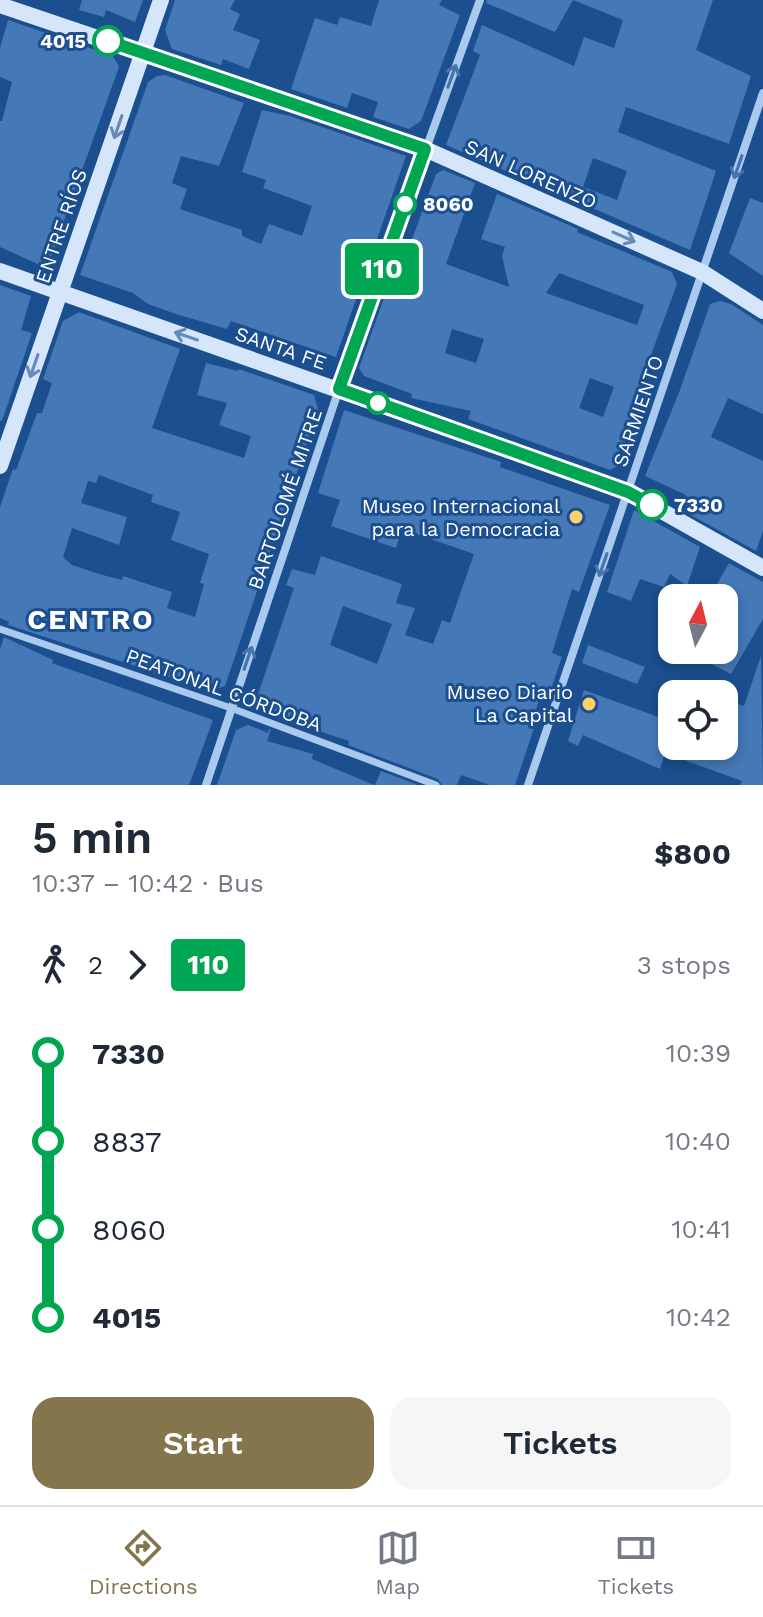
<!DOCTYPE html>
<html lang="en">
<head>
<meta charset="utf-8">
<style>
	:root { --surface:#fff; --page:#f6f6f7; --text:#1f2937; --muted:#747a83; --line:#e0e1e3; --accent:#84754c }
	body { margin:0; font-family:"Work Sans",sans-serif; background:var(--page); color:var(--text); height:100vh; display:flex; flex-direction:column; font-size:30px; white-space:nowrap }
	* { box-sizing:border-box; margin:0 }
	p { font-size:26px; color:var(--muted) }
	.icon { flex:none; width:44px; height:44px; fill:none; stroke:currentColor; stroke-width:2; stroke-linecap:round; stroke-linejoin:round }
	.map { position:relative; height:785px; overflow:hidden }
	.details { display:flex; flex-direction:column; background:var(--surface); flex:1 }
	.details>* { flex:none }
	.badge { padding:0 16px; border-radius:6px; font-size:28px; line-height:52px }
	.needle { width:52px; rotate:7deg }
	.controls { position:absolute; left:658px; top:584px; display:grid; gap:16px }
	.controls a { display:grid; place-items:center; width:80px; height:80px; border-radius:16px; background:var(--surface); box-shadow:0 4px 12px #0003; font-size:40px }
	.map>.badge { position:absolute; translate:-50% -50%; box-shadow:0 0 0 4px #fff }
	.legs { display:flex; align-items:center; gap:12px; height:88px; padding:0 32px; font-size:26px }
	.legs p { margin-inline-start:auto }
	.headline { display:flex; align-items:center; justify-content:space-between; height:136px; padding:0 32px }
	h1 { font-size:44px; font-weight:600; line-height:60px }
	.button { display:flex; gap:16px; margin-top:auto; padding:16px 32px }
	.button a { flex:1; height:92px; border-radius:24px; background:var(--accent); color:#fff; font-size:32px; font-weight:600; line-height:92px; text-align:center }
	.button a+a { background:var(--page); color:var(--text) }
	ul { padding:0 32px; list-style:none }
	li { display:flex; align-items:center; gap:28px; height:88px; font-size:30px }
	li i { display:grid; place-items:center; width:12px; height:100%; margin:0 10px; background:currentColor }
	li i::after { content:''; width:20px; height:20px; margin:-10px; border:6px solid; border-radius:50%; background:var(--surface) }
	li p { margin-inline-start:auto }
	li:first-child i { background:linear-gradient(#0000 50%,currentColor 0) }
	li:last-child i { background:linear-gradient(currentColor 50%,#0000 0) }
	.tabs { display:flex; justify-content:space-around; align-items:center; height:112px; border-top:2px solid var(--line); background:var(--surface); font-size:22px; color:var(--muted) }
	.tabs a { display:grid; justify-items:center; gap:4px }
	.tabs .current { color:var(--accent) }
	.map>svg:first-child { display:block }
	.building { fill:#4478b7; fill-rule:evenodd }
	.lines { fill:none; stroke-linecap:round; stroke-linejoin:round }
	.pedestrian { stroke:#a9c9ee; stroke-width:7 }
	.minor { stroke:#a9c9ee; stroke-width:8 }
	.secondary { stroke:#d6e6fa; stroke-width:16 }
	.oneway { stroke:#4674ac }
	.oneway2 { stroke:#668bba }
	.line-1-casing { stroke:#fff; stroke-width:18 }
	.line-1 { stroke:#00a651; stroke-width:12 }
	.stop-1-dot { fill:#fff; stroke:#00a651; stroke-width:4 }
	.poi-dot { fill:#ffd166; stroke:#1b4f8f; stroke-width:3 }
	.labels { text-anchor:middle; stroke-width:6; stroke-linejoin:round; paint-order:stroke }
	.stop-label { font-size:20px; font-weight:bold; fill:#fff; stroke:#1b4f8f; text-anchor:start }
	.street-label { font-size:20px; fill:#fff; stroke:#1b4f8f }
	.poi-label { font-size:20px; fill:#fff; stroke:#1b4f8f; text-anchor:end }
	.district-label { font-size:28px; font-weight:bold; letter-spacing:2px; fill:#fff; stroke:#1b4f8f }
</style>
</head>
<body>
<div class="map">
<svg width="763" height="785" viewBox="0 0 763 785">
	<rect width="100%" height="100%" fill="#1b4f8f"/>
	<path class="building" d="M82,0H143L135,22L106,10L104,17L79,10Z
		M175,0H235L230,9L240,14L233,30L260,40L249,69L223,59L221,65L172,49L165,30Z
		M379,0H442L439,5L460,15L421,121L409,129L373,117L378,102L352,93L347,108L291,89L315,18L337,25L340,17L371,26Z
		M487,0H713L696,50L751,76L729,144L626,107L618,132L716,171L690,250L446,145L480,55L473,51L482,25L574,66L584,37L614,48L623,20L573,0L555,32L486,3ZM593,158L627,171L617,200L583,187Z
		M8,20L113,56L119,67L51,257L40,265L0,247V121H2L12,82L0,77V48Z
		M165,75L244,103L219,166L181,156L172,183L187,189L180,209L242,230V236L261,244L269,224L302,236L312,206L263,188L266,180L242,172L262,110L290,116L406,156L336,357L231,321L227,329L176,314L148,304L133,293L80,275L148,82L157,76Z
		M443,170L475,183L446,264L509,287L502,256L505,247L481,239L497,194L578,229L577,232L672,272L677,284L651,355L649,371L638,397L645,400L622,464L610,470L468,419L471,411L411,398L412,394L364,376L359,368L402,248L408,250L436,174ZM559,273L644,305L637,325L546,293ZM452,329L484,339L476,363L445,353ZM590,378L614,387L603,417L579,408Z
		M750,198L763,203V276L729,253Z
		M0,285L31,296L21,330L32,333L2,421H0Z
		M720,301L731,304L763,325V414L728,398L711,437L763,461V531L756,551L680,509L686,495L645,476L680,390L710,304Z
		M79,312L180,349L152,428L244,458L251,436L219,425L227,403L197,395L206,363L238,371L239,369L314,395L318,410L225,686L219,688L189,679L188,683L8,625L9,622L0,618V507L13,469L16,470L37,413H42L52,383L43,379L63,321ZM99,475L153,495L151,502L180,512L171,540L209,554L200,583L204,584L195,617L167,608L172,592L123,576L122,580L99,574L72,565L63,557L72,528L119,545L127,517L81,503L88,481L96,483Z
		M344,410L501,462L500,467L610,505L579,592L572,589L552,653L562,657L549,695L541,692L531,727L534,728L515,785H490L461,775L457,785H442L438,779L348,745L349,741L261,712L256,700L294,588L286,585L292,569L315,575L321,556L402,584L396,603L415,608L405,635L433,644L442,620L450,623L474,554L402,529L396,548L331,526L340,500L318,493ZM343,606L392,624L377,664L330,645Z
		M634,510L700,547L687,586L670,574L664,587L640,579L631,601L607,592Z
		M729,563L763,582V619L731,674L684,650H724V598H709Z
		M4,637L53,660L52,663L213,720L189,785H0V649Z
		M588,645L645,667L637,684L582,663Z
		M761,656L763,785H740L742,781L665,753L660,769L583,735L578,746L568,741L584,690L672,722V746H724V699L744,706Z
		M248,725L269,733L268,729L271,730L267,741L313,754L312,759L374,785H217L236,730Z
		M381,771L418,785H375Z"/>
	<g class="lines">
		<path class="pedestrian" d="M0,629L231,708L436,785"/>
		<path class="minor" d="M206,785L339,389L480,0
			M528,785L763,93"/>
		<path class="secondary" d="M0,5L425,149L702,272L763,311
			M0,271L628,492L763,568
			M0,466L161,0"/>
	</g>
	<defs><path id="oneway-shaft" d="M-6 0H5M1.5-3L5.5 0L1.5 3" fill="none" stroke-width="1.6" stroke-linecap="round" stroke-linejoin="round" transform="scale(2)"/></defs>
	<g class="oneway">
		<use href="#oneway-shaft" transform="translate(452 76) rotate(-70)"/>
		<use href="#oneway-shaft" transform="translate(738 167) rotate(109)"/>
		<use href="#oneway-shaft" transform="translate(603 565) rotate(109)"/>
		<use href="#oneway-shaft" transform="translate(248 658) rotate(-71)"/>
	</g>
	<g class="oneway2">
		<use href="#oneway-shaft" transform="translate(118 127) rotate(109)"/>
		<use href="#oneway-shaft" transform="translate(624 237) rotate(24)"/>
		<use href="#oneway-shaft" transform="translate(186 336) rotate(-161)"/>
		<use href="#oneway-shaft" transform="translate(34 366) rotate(109)"/>
	</g>
	<g class="lines">
		<g class="line-1-casing">
			<path id="line-1" d="M108,41L425,149L339,389L628,492L652,505"/>
		</g>
		<use href="#line-1" class="line-1"/>
	</g>
	<g class="stop-1-dot">
		<circle cx="108" cy="41" r="14"/>
		<circle cx="405" cy="204" r="10"/>
		<circle cx="378" cy="403" r="10"/>
		<circle cx="652" cy="505" r="14"/>
	</g>
	<g class="poi-dot">
		<circle cx="576" cy="517" r="8"/>
		<circle cx="589" cy="704" r="8"/>
	</g>
	<g class="labels">
		<g class="stop-label">
			<text x="86" y="48" text-anchor="end">4015</text>
			<text x="423" y="211">8060</text>
			<text x="674" y="512">7330</text>
		</g>
		<g class="street-label">
			<text transform="translate(531 174) rotate(24)" y="7">SAN LORENZO</text>
			<text transform="translate(61 226) rotate(-71)" y="7">ENTRE RÍOS</text>
			<text transform="translate(281 348) rotate(19)" y="7">SANTA FE</text>
			<text transform="translate(638 411) rotate(-71)" y="7">SARMIENTO</text>
			<text transform="translate(285 499) rotate(-71)" y="7">BARTOLOMÉ MITRE</text>
			<text transform="translate(224 690) rotate(20)" y="7">PEATONAL CÓRDOBA</text>
		</g>
		<g class="poi-label">
			<text x="560" y="513">Museo Internacional<tspan x="560" dy="23">para la Democracia</tspan></text>
			<text x="573" y="699">Museo Diario<tspan x="573" dy="23">La Capital</tspan></text>
		</g>
		<g class="district-label">
			<text x="91" y="629">CENTRO</text>
		</g>
	</g>
</svg>
<div class="controls">
<a><svg class="needle" viewBox="-14 -14 28 28"><path d="M0-13l5 13h-10z" fill="#e53935"/><path d="M0 13l5-13h-10z" fill="#747a83"/></svg></a>
<a><svg class="icon" aria-label="locate" viewBox="0 0 24 24"><circle cx="12" cy="12" r="6"/><path d="M12 2v4M12 18v4M2 12h4M18 12h4"/></svg></a>
</div>
<b class="badge" style="left:382px;top:269px;background:#00a651;color:#fff">110</b>
</div>
<section class="details">
<div class="headline"><div><h1>5 min</h1><p>10:37 – 10:42 · Bus</p></div><b>$800</b></div>
<div class="legs"><svg class="icon" aria-label="walk" viewBox="0 0 24 24"><circle cx="13" cy="4" r="2"/><path d="M13 8l-2 6 4 7M11 14l-3 7M7 12l3-4h3l4 4"/></svg>2<svg class="icon" aria-label="forward" viewBox="0 0 24 24"><path d="M9 5l7 7-7 7"/></svg><b class="badge" style="background:#00a651;color:#fff">110</b><p>3 stops</p></div>
<ul>
<li><i style="color:#00a651"></i><b>7330</b><p>10:39</p></li>
<li><i style="color:#00a651"></i><span>8837</span><p>10:40</p></li>
<li><i style="color:#00a651"></i><span>8060</span><p>10:41</p></li>
<li><i style="color:#00a651"></i><b>4015</b><p>10:42</p></li>
</ul>
<div class="button"><a>Start</a><a>Tickets</a></div>
</section>
<nav class="tabs">
<a class="current"><svg class="icon" aria-label="directions" viewBox="0 0 24 24"><path d="M12 3l9 9-9 9-9-9zM9 14v-3h6M13 9l2 2-2 2"/></svg>Directions</a>
<a><svg class="icon" aria-label="map" viewBox="0 0 24 24"><path d="M3 6l6-2 6 2 6-2v14l-6 2-6-2-6 2zM9 4v14M15 6v14"/></svg>Map</a>
<a><svg class="icon" aria-label="tickets" viewBox="0 0 24 24"><path d="M3 7h18v10H3zM15 7v10"/></svg>Tickets</a>
</nav>
</body>
</html>
